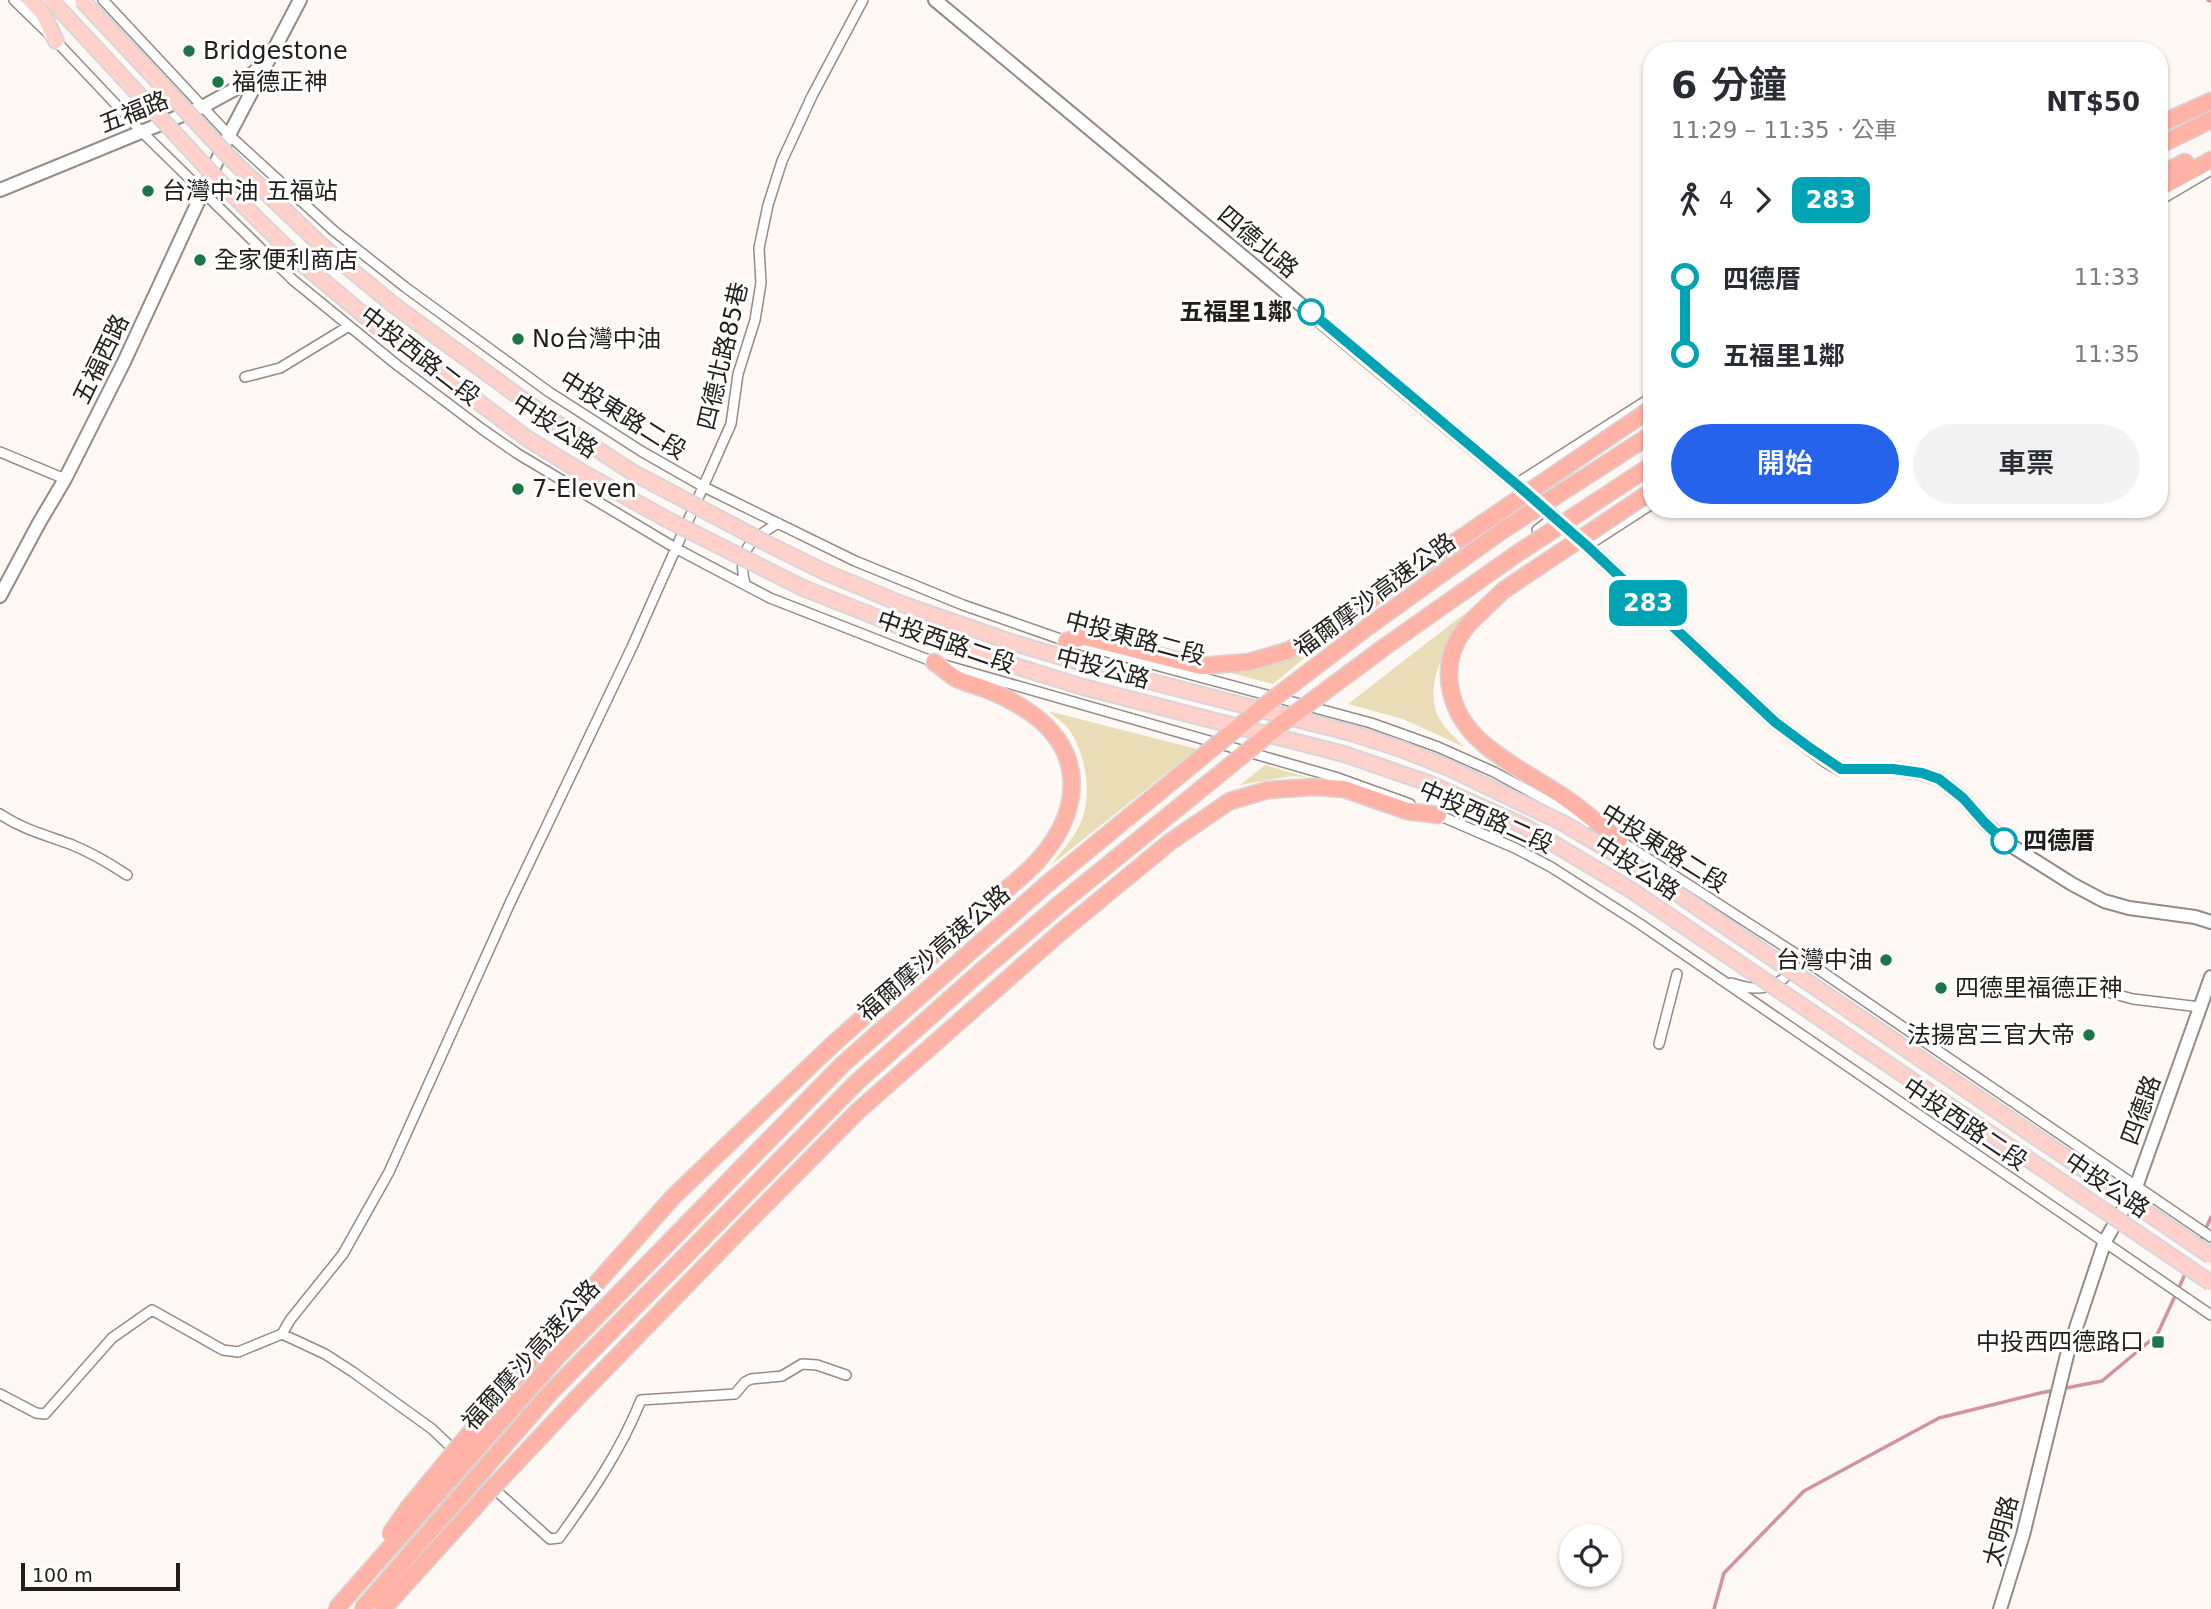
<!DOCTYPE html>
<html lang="zh-TW">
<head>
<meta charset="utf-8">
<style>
	:root { --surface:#fff; --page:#f2f2f3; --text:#2b2b33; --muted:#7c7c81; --accent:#2563eb }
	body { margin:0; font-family:"DejaVu Sans","Noto Sans TC",sans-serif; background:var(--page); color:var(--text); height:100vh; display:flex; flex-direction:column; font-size:26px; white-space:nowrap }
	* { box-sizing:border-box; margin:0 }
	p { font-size:23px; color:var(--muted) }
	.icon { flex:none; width:38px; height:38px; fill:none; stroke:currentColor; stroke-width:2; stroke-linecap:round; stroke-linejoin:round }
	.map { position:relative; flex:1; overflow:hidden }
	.drawer { position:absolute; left:1643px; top:42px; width:525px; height:476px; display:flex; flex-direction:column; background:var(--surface); border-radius:28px; box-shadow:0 2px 5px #0004 }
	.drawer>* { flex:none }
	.badge { padding:0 14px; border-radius:10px; font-size:24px; line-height:46px }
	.tools { position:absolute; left:1559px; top:1524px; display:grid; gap:14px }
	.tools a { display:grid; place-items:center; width:63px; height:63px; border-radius:50%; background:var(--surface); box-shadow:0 2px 5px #0004; font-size:35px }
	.scale { position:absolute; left:21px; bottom:18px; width:159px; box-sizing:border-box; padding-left:7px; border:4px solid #201d1b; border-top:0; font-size:19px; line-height:24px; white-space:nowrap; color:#201d1b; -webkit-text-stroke:5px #fff; paint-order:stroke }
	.map>.badge { position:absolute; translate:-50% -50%; box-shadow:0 0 0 4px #fff }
	.legs { display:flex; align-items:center; gap:10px; height:77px; padding:0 28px; font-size:23px }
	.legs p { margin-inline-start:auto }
	.head { display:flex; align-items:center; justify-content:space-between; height:119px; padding:0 28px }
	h1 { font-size:38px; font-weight:600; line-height:52px }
	.button { display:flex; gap:14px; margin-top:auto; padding:14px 28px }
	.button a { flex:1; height:80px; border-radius:42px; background:var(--accent); color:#fff; font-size:28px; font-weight:600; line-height:80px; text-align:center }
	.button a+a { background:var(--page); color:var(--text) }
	ul { padding:0 28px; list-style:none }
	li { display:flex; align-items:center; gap:24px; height:77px; font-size:26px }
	li i { display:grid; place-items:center; width:10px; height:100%; margin:0 9px; background:currentColor }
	li i::after { content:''; width:18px; height:18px; margin:-9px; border:5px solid; border-radius:50%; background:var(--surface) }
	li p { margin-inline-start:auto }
	li:first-child i { background:linear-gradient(#0000 50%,currentColor 0) }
	li:last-child i { background:linear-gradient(currentColor 50%,#0000 0) }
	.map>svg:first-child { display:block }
	.green { fill:#e9ddb7 }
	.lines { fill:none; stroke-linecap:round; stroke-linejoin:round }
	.stream { stroke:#d1939d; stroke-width:3.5 }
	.street-casing { stroke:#948b86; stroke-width:12 }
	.secondary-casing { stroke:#948b86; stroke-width:16 }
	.primary-casing { stroke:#d7d6d6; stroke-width:18 }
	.highway-casing { stroke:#d7d6d6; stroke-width:19 }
	.street { stroke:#fff; stroke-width:9 }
	.secondary { stroke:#fff; stroke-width:12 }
	.primary { stroke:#ffd1ca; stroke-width:14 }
	.highway { stroke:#ffb3a6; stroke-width:16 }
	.primary-bridge-casing { stroke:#d7d6d6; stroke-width:18; stroke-linecap:butt }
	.highway-bridge-casing { stroke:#d7d6d6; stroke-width:19; stroke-linecap:butt }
	.primary-bridge { stroke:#ffd1ca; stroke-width:14 }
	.highway-bridge { stroke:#ffb3a6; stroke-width:16 }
	.line-1-casing { stroke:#fff; stroke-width:16 }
	.line-1 { stroke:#00a3b4; stroke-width:10 }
	.poi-dot { fill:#1d7649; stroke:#fff; stroke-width:2.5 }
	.stop-1-dot { fill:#fff; stroke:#00a3b4; stroke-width:3.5 }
	.labels { text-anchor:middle; stroke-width:6; stroke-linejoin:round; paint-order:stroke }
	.poi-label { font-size:24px; fill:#201d1b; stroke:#fff; text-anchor:start }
	.street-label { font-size:24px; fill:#201d1b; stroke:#fff }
	.stop-label { font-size:24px; font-weight:bold; fill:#201d1b; stroke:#fff; text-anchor:end }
</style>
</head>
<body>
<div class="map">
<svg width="2211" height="1609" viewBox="0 0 2211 1609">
	<rect width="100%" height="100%" fill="#fef8f4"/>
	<path class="green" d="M1473,607C1454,634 1420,682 1439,718C1444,728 1456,738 1464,747L1403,719L1348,704Z
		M1320,645L1273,684L1227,672C1260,668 1291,659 1320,645Z
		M1048,711L1197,749L1051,865C1061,852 1073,839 1080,824C1093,797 1086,759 1072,734C1067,725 1056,718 1048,711Z
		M1265,765L1310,778L1292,776L1240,785Z"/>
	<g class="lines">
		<path class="stream" d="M2208,0L2211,1
			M2199,1244L2211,1217
			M1714,1609L1724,1573L1804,1491L1939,1418L2040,1393L2102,1381L2157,1335L2187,1270"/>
		<g class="street-casing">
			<path id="street" d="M14,0L56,41L141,131L293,280L397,365L482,429L518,454L677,549L770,598L934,662L1335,777L1410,804
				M103,0L229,135L334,231L405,287L549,392L641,451L704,487L855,561L963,605L1066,641L1371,723L1438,747L1494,772L1588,823
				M2160,200L2211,170
				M245,377L280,368L349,326
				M0,452L65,479
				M1516,484L1652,397
				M1537,530L1554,517
				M1587,546L1652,504
				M745,584C736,550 751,540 778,523
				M0,814C22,829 45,835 70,844C90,852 109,863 127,875
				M1436,814L1515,848L1551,867L1640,924L2211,1315
				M1616,838L1793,952L2211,1237
				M1731,983C1738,985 1746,988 1753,988C1775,989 1798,975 1793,952
				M2085,986L2133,999L2200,1007
				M1659,1044L1677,974
				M282,1334L325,1354L353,1372L432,1429L502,1496L550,1539L559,1538C591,1494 621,1450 641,1400L735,1394L745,1382L751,1379L782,1376L802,1364L817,1365L846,1375
				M0,1394L36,1413L45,1414L112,1338L152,1310L223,1350L238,1352L282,1334L290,1320L343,1254L389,1172L510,903L632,647L731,424L738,374L755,320L761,283L759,248L768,205L782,161L812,96L863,0"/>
		</g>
		<g class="secondary-casing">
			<path id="secondary" d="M935,0L1516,484L1587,546L1775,722L1827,761L1841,769H1893L1921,773L1939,779L1963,798L1985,823L2007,843L2072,884L2104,901L2129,908L2195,917L2211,922
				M0,190L202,107L237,88L265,62
				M0,596L39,523L65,479L124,362L229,135L300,0
				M2000,1609L2023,1535L2067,1355L2105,1241L2136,1187L2211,977"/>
		</g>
		<g class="primary-casing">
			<path id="primary" d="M30,0L43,14L56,41"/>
		</g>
		<g class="highway-casing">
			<path id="highway" d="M2160,124L2211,101
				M2160,145L2211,120
				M2160,175L2185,162
				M2160,188L2211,160
				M1482,611C1476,617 1469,623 1464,630C1436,667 1450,716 1484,744C1508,765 1537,779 1564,797C1583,810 1601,826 1619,840
				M1066,641L1085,637L1200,666L1249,662L1287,651L1320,634
				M934,662C941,667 947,673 955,678C964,683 975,685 985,689C998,694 1011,700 1023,708C1084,745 1085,806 1041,857C1029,872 1012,884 998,897
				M1268,790L1314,787L1344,789L1407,811L1438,815"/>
		</g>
		<use href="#street" class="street"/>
		<use href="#secondary" class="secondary"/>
		<use href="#primary" class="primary"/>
		<use href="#highway" class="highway"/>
		<g class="primary-bridge-casing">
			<path id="primary-bridge" d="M51,0L219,181L304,265L378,327L430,366L528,439L580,471L668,520L803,588L944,644L1083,687L1344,754L1428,783L1524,826L1631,890L2211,1283
				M82,0L231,159L322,246L395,306L540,412L632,472L766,543L825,572L899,603L1011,642L1098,668L1351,733L1401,749L1451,769L1563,823L1647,873L2211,1256"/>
		</g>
		<g class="highway-bridge-casing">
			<path id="highway-bridge" d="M1482,611L1504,590L1652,491
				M1320,634L1652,408
				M390,1534L409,1507L548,1338L674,1196L831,1046L998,897
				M336,1609L559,1355L843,1064L1047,884L1264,706L1369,626L1500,532L1652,434
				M362,1609L550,1393L857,1082L979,973L1061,903L1281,724L1386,646L1518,553L1652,465
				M383,1609L485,1496L576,1399L746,1224L858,1111L1062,931L1170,842L1230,801L1268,790"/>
		</g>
		<use href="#primary-bridge" class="primary-bridge"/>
		<use href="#highway-bridge" class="highway-bridge"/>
	</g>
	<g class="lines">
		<g class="line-1-casing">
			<path id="line-1" d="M1311,312L1516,484L1587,546L1775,722L1810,748L1841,769H1893L1922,773L1939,779L1963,798L1985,823L2004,841"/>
		</g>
		<use href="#line-1" class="line-1"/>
	</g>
	<g class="poi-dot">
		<circle cx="189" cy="51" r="7"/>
		<circle cx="218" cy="82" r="7"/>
		<circle cx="148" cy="191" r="7"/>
		<circle cx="200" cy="260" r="7"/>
		<circle cx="518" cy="339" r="7"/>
		<circle cx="518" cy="489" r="7"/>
		<circle cx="1886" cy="960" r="7"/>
		<circle cx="1941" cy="988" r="7"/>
		<circle cx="2089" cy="1035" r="7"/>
		<rect x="2151" y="1335" width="14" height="14" rx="3.5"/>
	</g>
	<g class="stop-1-dot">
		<circle cx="1311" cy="312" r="12"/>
		<circle cx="2004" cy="841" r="12"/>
	</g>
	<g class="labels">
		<g class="poi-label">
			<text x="203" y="59">Bridgestone</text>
			<text x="232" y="90">福德正神</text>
			<text x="162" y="199">台灣中油 五福站</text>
			<text x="214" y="268">全家便利商店</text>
			<text x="532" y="347">No台灣中油</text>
			<text x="532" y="497">7-Eleven</text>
			<text x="1872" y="968" text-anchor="end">台灣中油</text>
			<text x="1955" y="996">四德里福德正神</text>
			<text x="2075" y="1043" text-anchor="end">法揚宮三官大帝</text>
			<text x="2144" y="1350" text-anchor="end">中投西四德路口</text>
		</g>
		<g class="street-label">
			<text transform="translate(134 112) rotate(-22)" y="8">五福路</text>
			<text transform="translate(1258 242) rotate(40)" y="8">四德北路</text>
			<text transform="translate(420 356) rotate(38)" y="8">中投西路二段</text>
			<text transform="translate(723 356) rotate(-77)" y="8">四德北路85巷</text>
			<text transform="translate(101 359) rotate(-64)" y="8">五福西路</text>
			<text transform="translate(623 415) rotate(32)" y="8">中投東路二段</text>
			<text transform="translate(555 426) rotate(33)" y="8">中投公路</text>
			<text transform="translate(1375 595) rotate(-36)" y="8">福爾摩沙高速公路</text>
			<text transform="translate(1135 638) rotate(15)" y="8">中投東路二段</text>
			<text transform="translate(946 642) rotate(19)" y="8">中投西路二段</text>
			<text transform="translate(1103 668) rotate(15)" y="8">中投公路</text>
			<text transform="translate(1486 817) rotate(24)" y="8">中投西路二段</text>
			<text transform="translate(1664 848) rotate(32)" y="8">中投東路二段</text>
			<text transform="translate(1637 868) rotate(33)" y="8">中投公路</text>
			<text transform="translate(934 953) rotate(-41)" y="8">福爾摩沙高速公路</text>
			<text transform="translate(2141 1110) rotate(-70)" y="8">四德路</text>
			<text transform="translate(1965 1124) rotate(34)" y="8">中投西路二段</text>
			<text transform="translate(2107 1185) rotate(34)" y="8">中投公路</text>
			<text transform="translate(531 1355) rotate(-48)" y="8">福爾摩沙高速公路</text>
			<text transform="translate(2001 1531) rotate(-75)" y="8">太明路</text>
		</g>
		<g class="stop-label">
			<text x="1292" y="320">五福里1鄰</text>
			<text x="2023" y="849" text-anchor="start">四德厝</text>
		</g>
	</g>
</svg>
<div class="tools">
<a><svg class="icon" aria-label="locate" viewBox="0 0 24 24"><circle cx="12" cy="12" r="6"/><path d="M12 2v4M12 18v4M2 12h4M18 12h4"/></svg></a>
</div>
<div class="scale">100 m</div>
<b class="badge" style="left:1648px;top:603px;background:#00a3b4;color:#fff">283</b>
<section class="drawer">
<div class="head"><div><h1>6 分鐘</h1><p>11:29 – 11:35 · 公車</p></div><b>NT$50</b></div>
<div class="legs"><svg class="icon" aria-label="walk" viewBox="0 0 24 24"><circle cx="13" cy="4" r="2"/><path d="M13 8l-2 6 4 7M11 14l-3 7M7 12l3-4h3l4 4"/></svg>4<svg class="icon" aria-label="forward" viewBox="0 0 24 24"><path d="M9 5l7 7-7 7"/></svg><b class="badge" style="background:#00a3b4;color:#fff">283</b></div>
<ul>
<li><i style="color:#00a3b4"></i><b>四德厝</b><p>11:33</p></li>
<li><i style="color:#00a3b4"></i><b>五福里1鄰</b><p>11:35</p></li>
</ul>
<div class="button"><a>開始</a><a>車票</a></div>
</section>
</div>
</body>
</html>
